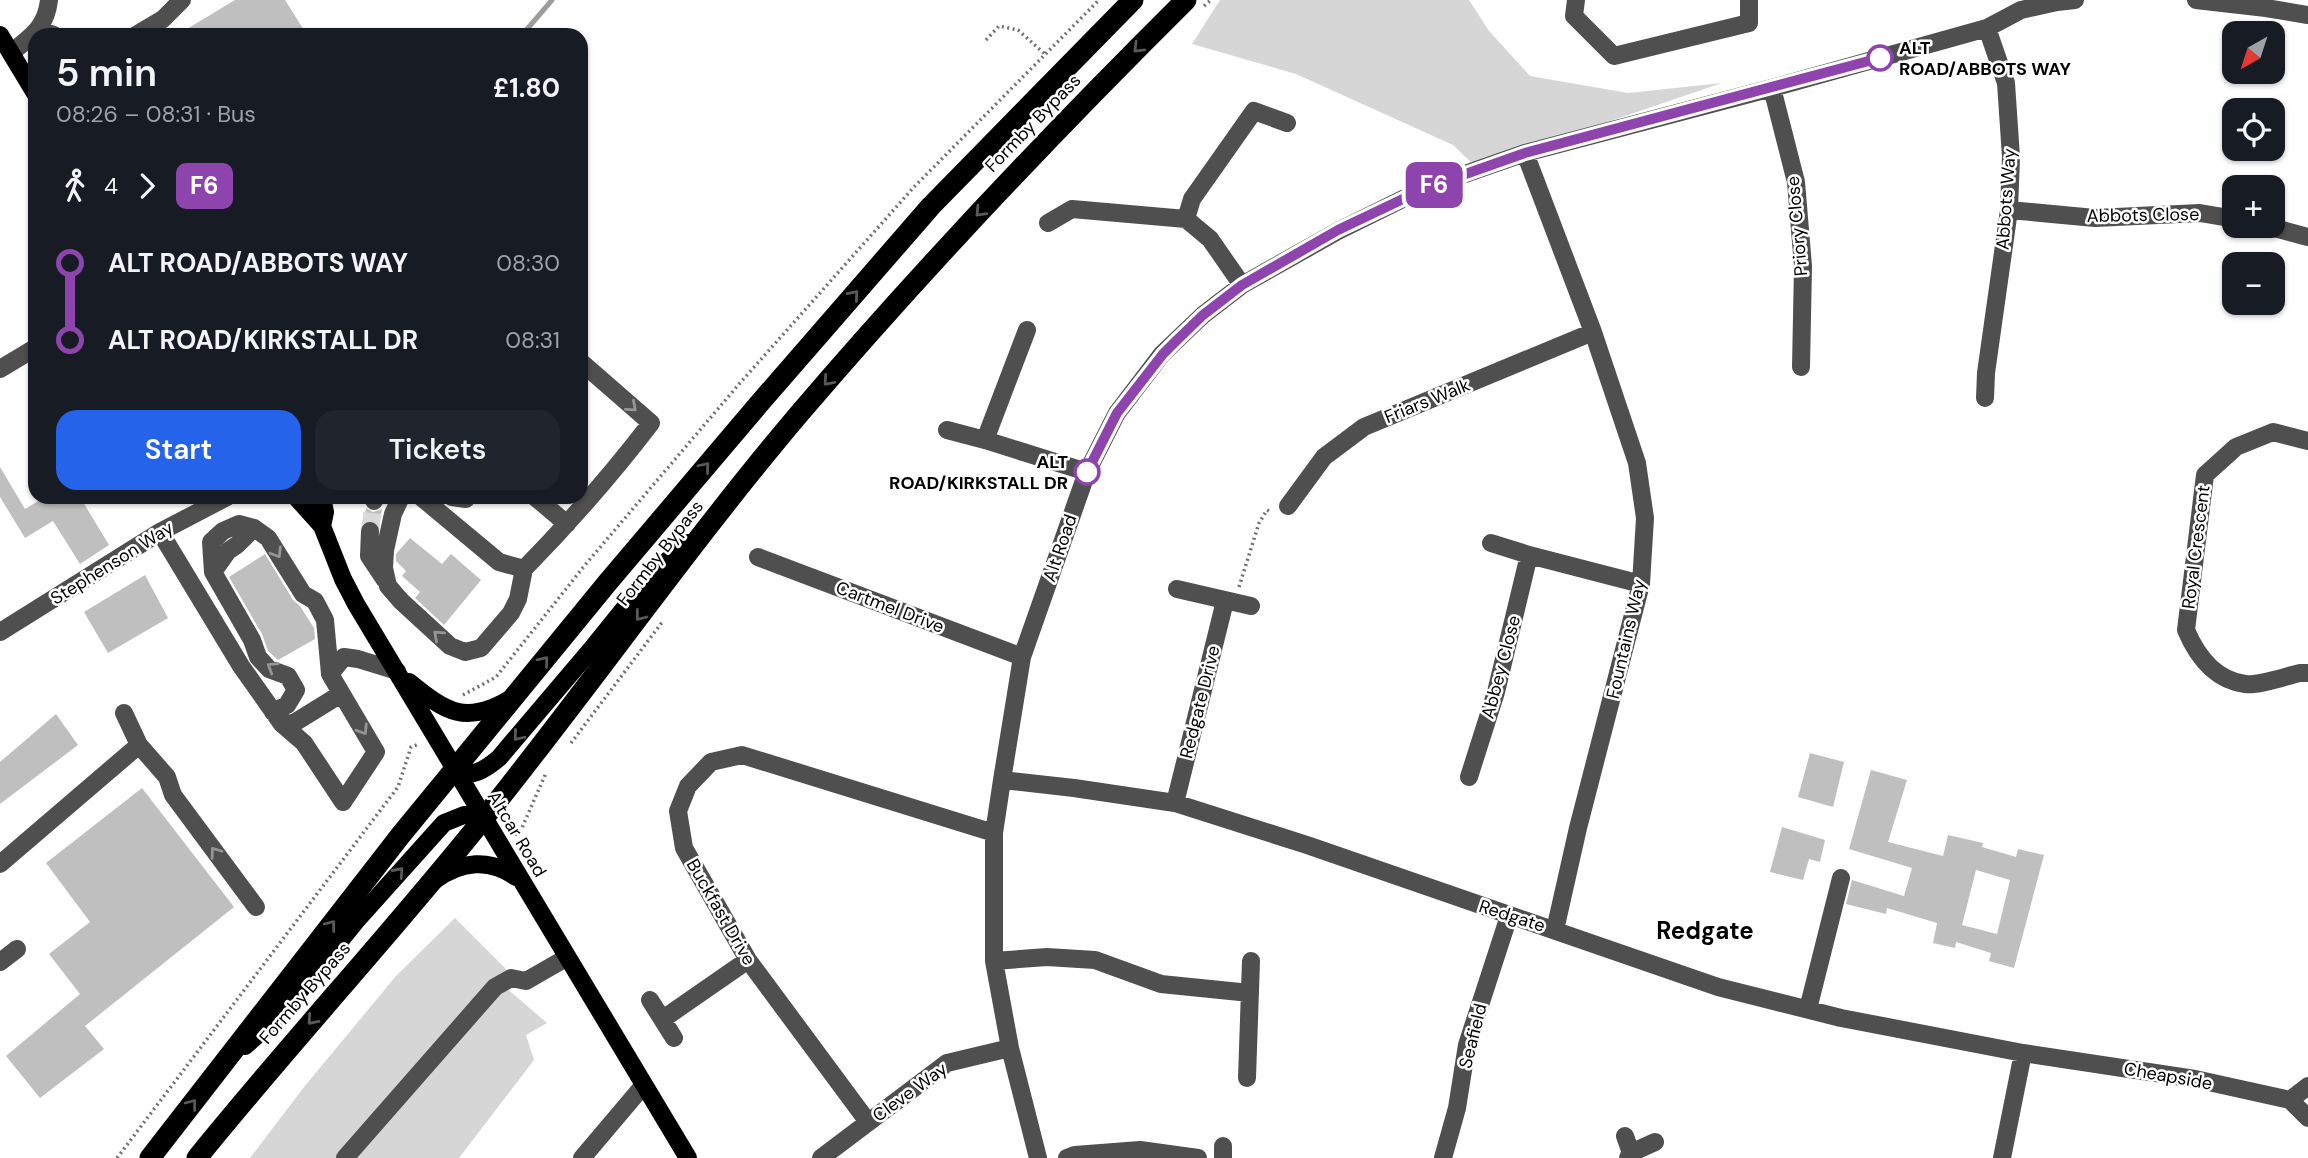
<!DOCTYPE html>
<html lang="en">
<head>
<meta charset="utf-8">
<style>
	:root { --surface:#171b24; --page:#20242c; --text:#f1f3f6; --muted:#9ea1a6; --accent:#2563eb }
	body { margin:0; font-family:"DM Sans",sans-serif; background:var(--page); color:var(--text); height:100vh; display:flex; flex-direction:column; font-size:26px; white-space:nowrap }
	* { box-sizing:border-box; margin:0 }
	p { font-size:23px; color:var(--muted) }
	.icon { flex:none; width:38px; height:38px; fill:none; stroke:currentColor; stroke-width:2; stroke-linecap:round; stroke-linejoin:round }
	.map { position:relative; flex:1; overflow:hidden }
	.details { position:absolute; left:28px; top:28px; width:560px; height:476px; display:flex; flex-direction:column; background:var(--surface); border-radius:21px; box-shadow:0 2px 5px #0004 }
	.details>* { flex:none }
	.badge { padding:0 14px; border-radius:10px; font-size:24px; line-height:46px }
	.needle { width:46px; rotate:219deg }
	.tools { position:absolute; left:2222px; top:21px; display:grid; gap:14px }
	.tools a { display:grid; place-items:center; width:63px; height:63px; border-radius:14px; background:var(--surface); box-shadow:0 2px 5px #0004; font-size:35px }
	.map>.badge { position:absolute; translate:-50% -50%; box-shadow:0 0 0 4px #fff }
	.legs { display:flex; align-items:center; gap:10px; height:77px; padding:0 28px; font-size:23px }
	.legs p { margin-inline-start:auto }
	.summary { display:flex; align-items:center; justify-content:space-between; height:119px; padding:0 28px }
	h1 { font-size:38px; font-weight:600; line-height:52px }
	.primary-button { display:flex; gap:14px; margin-top:auto; padding:14px 28px }
	.primary-button a { flex:1; height:80px; border-radius:21px; background:var(--accent); color:#fff; font-size:28px; font-weight:600; line-height:80px; text-align:center }
	.primary-button a+a { background:var(--page); color:var(--text) }
	ul { padding:0 28px; list-style:none }
	li { display:flex; align-items:center; gap:24px; height:77px; font-size:26px }
	li i { display:grid; place-items:center; width:10px; height:100%; margin:0 9px; background:currentColor }
	li i::after { content:''; width:18px; height:18px; margin:-9px; border:5px solid; border-radius:50%; background:var(--surface) }
	li p { margin-inline-start:auto }
	li:first-child i { background:linear-gradient(#0000 50%,currentColor 0) }
	li:last-child i { background:linear-gradient(currentColor 50%,#0000 0) }
	.map>svg:first-child { display:block }
	.green { fill:#d6d6d6 }
	.lines { fill:none; stroke-linecap:round; stroke-linejoin:round }
	.stream { stroke:#9d9d9d; stroke-width:5 }
	.building { fill:#bfbfbf; fill-rule:evenodd }
	.minor-tunnel { stroke:#d9d9d9; stroke-width:18; stroke-dasharray:18 9; stroke-linecap:butt }
	.path { stroke:#717171; stroke-width:3.5; stroke-dasharray:2 3.5; stroke-linecap:butt }
	.minor { stroke:#4f4f4f; stroke-width:18 }
	.major { stroke:#000; stroke-width:18 }
	.highway { stroke:#000; stroke-width:21 }
	.oneway { stroke:#595959 }
	.oneway2 { stroke:#959595 }
	.line-1-casing { stroke:#fff; stroke-width:16 }
	.line-1 { stroke:#8e44ad; stroke-width:10 }
	.stop-1-dot { fill:#fff; stroke:#8e44ad; stroke-width:3.5 }
	.labels { text-anchor:middle; stroke-width:5; stroke-linejoin:round; paint-order:stroke }
	.stop-label { font-size:18px; font-weight:bold; fill:#000; stroke:#fff; text-anchor:start }
	.street-label { font-size:18px; fill:#000; stroke:#fff }
	.district-label { font-size:24px; font-weight:bold; fill:#000; stroke:#fff }
</style>
</head>
<body>
<div class="map">
<svg width="2308" height="1158" viewBox="0 0 2308 1158">
	<rect width="100%" height="100%" fill="#fff"/>
	<path class="green" d="M1220,0H1469L1489,31L1530,76L1628,93L1722,83L1476,167L1453,145L1296,74L1192,44Z
		M455,918L507,970L497,980L547,1023L526,1035L534,1060L459,1158H250L304,1087L396,976Z"/>
	<g class="lines">
		<path class="stream" d="M522,35L552,0"/>
	</g>
	<path class="building" d="M235,0H285L307,35H177Z
		M0,467L25,509L45,497H80L109,545L80,564L53,521L25,538L0,497Z
		M366,508L373,512L382,509L379,524L371,520L364,522Z
		M410,538L442,564L451,554L481,580L444,625L415,598L420,592L402,576L406,571L396,561V554Z
		M265,554L293,600L300,606L314,628L315,639L278,660L268,651L262,634L229,577Z
		M145,575L168,618L108,653L84,612Z
		M56,714L78,745L0,804V762Z
		M1810,753L1844,762L1833,807L1798,797Z
		M1871,770L1907,780L1888,842L1943,856L1948,835L1983,843L1982,847L2016,857L2018,849L2044,855L2014,968L1989,961L1991,953L1956,942L1955,948L1933,943L1937,923L1887,908L1886,914L1846,904L1852,880L1904,896L1912,868L1849,849ZM1976,870L2010,880L1997,934L1962,925Z
		M142,788L234,907L85,1026L104,1049L40,1098L6,1056L80,994L49,954L90,922L46,863Z
		M1782,827L1825,840L1820,862L1809,859L1803,880L1770,872Z"/>
	<g class="lines">
		<path class="minor-tunnel" d="M370,531L374,501"/>
		<path class="path" d="M1204,6L1211,0
			M986,40L999,26L1018,30L1046,55
			M1239,587L1259,523L1267,510L1271,512
			M463,695L496,677L585,565L740,383L914,187L1099,0
			M571,743L663,621
			M515,835L521,830L546,773
			M117,1158L398,787L411,747L419,744"/>
		<path class="minor" d="M1576,0L1574,16L1614,56L1749,23V0
			M2196,0L2266,8L2308,15
			M33,34L45,32L54,35
			M136,35L163,19L182,0
			M11,53C31,36 46,28 49,0
			M1772,88L1796,182L1803,266L1801,367
			M1525,153L1593,332L1637,463L1645,518L1641,584L1578,828L1555,930
			M2009,210L2095,218L2200,213L2235,219
			M1048,223L1072,209L1186,219
			M2267,226L2308,237
			M1242,285L1210,239L1186,219L1192,199L1254,111L1287,123
			M0,369L35,348
			M1985,398L1986,373L2009,210L2011,157L2006,83L1987,28
			M947,430L985,440L1087,472
			M985,440L1027,330
			M2308,441L2273,432L2236,447L2205,475L2186,630C2197,656 2215,680 2245,684C2259,686 2286,676 2300,673H2308
			M401,497L393,514L385,550L384,568L388,586L401,601L450,646L465,652L481,648L511,613L518,599L524,569
			M421,497L499,562L524,569C569,523 612,474 651,423L581,362
			M452,497L466,499L468,497
			M535,497L567,524
			M374,501V497
			M1288,506L1324,457L1364,427L1593,332
			M370,531L369,556L385,580
			M160,532L241,666L282,724L304,743L343,802L376,752L330,674L344,657L358,659L397,671
			M1491,543L1529,555L1641,584
			M758,557L1022,657
			M213,572L228,551L237,545L254,528
			M1177,589L1251,606
			M0,632L160,532L227,497
			M273,712L287,705L296,690L288,676L269,669L258,657L252,640L213,572L211,542L223,531L239,524L254,528L268,538L303,594L315,601L325,620L330,674
			M124,713L139,745L167,777L173,795L256,907
			M282,724L294,723L341,694
			M1469,777L1496,692L1529,555
			M1002,780L1074,788L1175,803L1307,845L1718,987L1841,1018L2023,1053L2195,1079L2290,1100
			M1175,803L1225,601
			M0,864L139,745
			M994,961L1047,957L1095,960L1161,984L1250,993
			M0,962L17,949
			M650,1000L674,1038
			M1808,1009L1841,878
			M663,1019L748,960
			M1247,1078L1251,961
			M2290,1100L2308,1118
			M2290,1100L2308,1086
			M868,1122L748,960L684,848L678,811L688,786L711,762L742,755L994,833
			M1625,1136L1631,1153
			M345,1158L495,987L511,978L526,981L566,958
			M582,1158L643,1086
			M821,1158L947,1063L1010,1048
			M1038,1158L1010,1048L994,961V833L1002,780L1022,657L1087,472L1117,413L1162,354L1203,315L1242,285L1338,231L1425,188L1525,153L1772,88L1987,28L2021,10L2057,2L2075,0
			M1067,1158L1075,1155L1140,1150L1198,1158
			M1223,1158V1146
			M1443,1158L1457,1108L1467,1045L1509,916
			M1628,1158L1631,1153L1655,1142
			M2002,1158L2023,1053"/>
		<path class="major" d="M0,35L35,93
			M296,497L322,526L343,579L356,604L688,1158
			M322,526L325,512L322,497
			M409,682C446,712 466,726 512,698
			M454,770C470,780 486,769 499,758L594,646L653,573L688,543
			M435,880C461,861 490,858 516,877
			M245,1046L280,1015L356,921L444,823L464,815L478,816L483,819"/>
		<path class="highway" d="M150,1158L400,836L608,582L758,405L931,206L1133,0
			M197,1158C290,1043 391,934 484,818C591,685 689,544 799,414C922,270 1052,133 1186,0"/>
	</g>
	<defs><path id="oneway-chevron" d="M-2-3.5L2.5 0L-2 3.5" fill="none" stroke-width="1.6" stroke-linecap="round" stroke-linejoin="round" transform="scale(1.75)"/></defs>
	<g class="oneway">
		<use href="#oneway-chevron" transform="translate(1138 48) rotate(135)"/>
		<use href="#oneway-chevron" transform="translate(980 212) rotate(133)"/>
		<use href="#oneway-chevron" transform="translate(854 295) rotate(-49)"/>
		<use href="#oneway-chevron" transform="translate(828 381) rotate(131)"/>
		<use href="#oneway-chevron" transform="translate(705 467) rotate(-50)"/>
		<use href="#oneway-chevron" transform="translate(640 616) rotate(128)"/>
		<use href="#oneway-chevron" transform="translate(544 661) rotate(-51)"/>
		<use href="#oneway-chevron" transform="translate(518 736) rotate(130)"/>
		<use href="#oneway-chevron" transform="translate(399 872) rotate(-48)"/>
		<use href="#oneway-chevron" transform="translate(331 925) rotate(-52)"/>
		<use href="#oneway-chevron" transform="translate(312 1020) rotate(131)"/>
		<use href="#oneway-chevron" transform="translate(192 1104) rotate(-52)"/>
	</g>
	<g class="oneway2">
		<use href="#oneway-chevron" transform="translate(632 407) rotate(41)"/>
		<use href="#oneway-chevron" transform="translate(277 553) rotate(58)"/>
		<use href="#oneway-chevron" transform="translate(438 635) rotate(-138)"/>
		<use href="#oneway-chevron" transform="translate(272 667) rotate(-148)"/>
		<use href="#oneway-chevron" transform="translate(363 730) rotate(58)"/>
		<use href="#oneway-chevron" transform="translate(215 852) rotate(-126)"/>
	</g>
	<g class="lines">
		<g class="line-1-casing">
			<path id="line-1" d="M1087,472L1117,413L1163,354L1176,341L1203,315L1242,285L1338,230L1426,188L1525,153L1880,58"/>
		</g>
		<use href="#line-1" class="line-1"/>
	</g>
	<g class="stop-1-dot">
		<circle cx="1880" cy="58" r="12"/>
		<circle cx="1087" cy="472" r="12"/>
	</g>
	<g class="labels">
		<g class="stop-label">
			<text x="1899" y="54">ALT<tspan x="1899" dy="21">ROAD/ABBOTS WAY</tspan></text>
			<text x="1068" y="468" text-anchor="end">ALT<tspan x="1068" dy="21">ROAD/KIRKSTALL DR</tspan></text>
		</g>
		<g class="street-label">
			<text transform="translate(1033 123) rotate(-46)" y="6">Formby Bypass</text>
			<text transform="translate(2006 199) rotate(-86)" y="6">Abbots Way</text>
			<text transform="translate(2143 215) rotate(-1)" y="6">Abbots Close</text>
			<text transform="translate(1797 226) rotate(-95)" y="6">Priory Close</text>
			<text transform="translate(1427 401) rotate(-22)" y="6">Friars Walk</text>
			<text transform="translate(2196 547) rotate(-83)" y="6">Royal Crescent</text>
			<text transform="translate(1060 548) rotate(-71)" y="6">Alt Road</text>
			<text transform="translate(660 553) rotate(-52)" y="6">Formby Bypass</text>
			<text transform="translate(112 563) rotate(-32)" y="6">Stephenson Way</text>
			<text transform="translate(890 607) rotate(21)" y="6">Cartmel Drive</text>
			<text transform="translate(1626 639) rotate(-77)" y="6">Fountains Way</text>
			<text transform="translate(1501 667) rotate(-75)" y="6">Abbey Close</text>
			<text transform="translate(1200 702) rotate(-76)" y="6">Redgate Drive</text>
			<text transform="translate(517 834) rotate(59)" y="6">Altcar Road</text>
			<text transform="translate(721 912) rotate(60)" y="6">Buckfast Drive</text>
			<text transform="translate(1512 916) rotate(18)" y="6">Redgate</text>
			<text transform="translate(305 993) rotate(-49)" y="6">Formby Bypass</text>
			<text transform="translate(1473 1036) rotate(-76)" y="6">Seafield</text>
			<text transform="translate(2168 1076) rotate(10)" y="6">Cheapside</text>
			<text transform="translate(910 1092) rotate(-36)" y="6">Cleve Way</text>
		</g>
		<g class="district-label">
			<text x="1705" y="939">Redgate</text>
		</g>
	</g>
</svg>
<div class="tools">
<a><svg class="needle" viewBox="-14 -14 28 28"><path d="M0-13l5 13h-10z" fill="#e53935"/><path d="M0 13l5-13h-10z" fill="#9ea1a6"/></svg></a>
<a><svg class="icon" aria-label="locate" viewBox="0 0 24 24"><circle cx="12" cy="12" r="6"/><path d="M12 2v4M12 18v4M2 12h4M18 12h4"/></svg></a>
<a>+</a>
<a>−</a>
</div>
<b class="badge" style="left:1434px;top:185px;background:#8e44ad;color:#fff">F6</b>
<section class="details">
<div class="summary"><div><h1>5 min</h1><p>08:26 – 08:31 · Bus</p></div><b>£1.80</b></div>
<div class="legs"><svg class="icon" aria-label="walk" viewBox="0 0 24 24"><circle cx="13" cy="4" r="2"/><path d="M13 8l-2 6 4 7M11 14l-3 7M7 12l3-4h3l4 4"/></svg>4<svg class="icon" aria-label="forward" viewBox="0 0 24 24"><path d="M9 5l7 7-7 7"/></svg><b class="badge" style="background:#8e44ad;color:#fff">F6</b></div>
<ul>
<li><i style="color:#8e44ad"></i><b>ALT ROAD/ABBOTS WAY</b><p>08:30</p></li>
<li><i style="color:#8e44ad"></i><b>ALT ROAD/KIRKSTALL DR</b><p>08:31</p></li>
</ul>
<div class="primary-button"><a>Start</a><a>Tickets</a></div>
</section>
</div>
</body>
</html>
